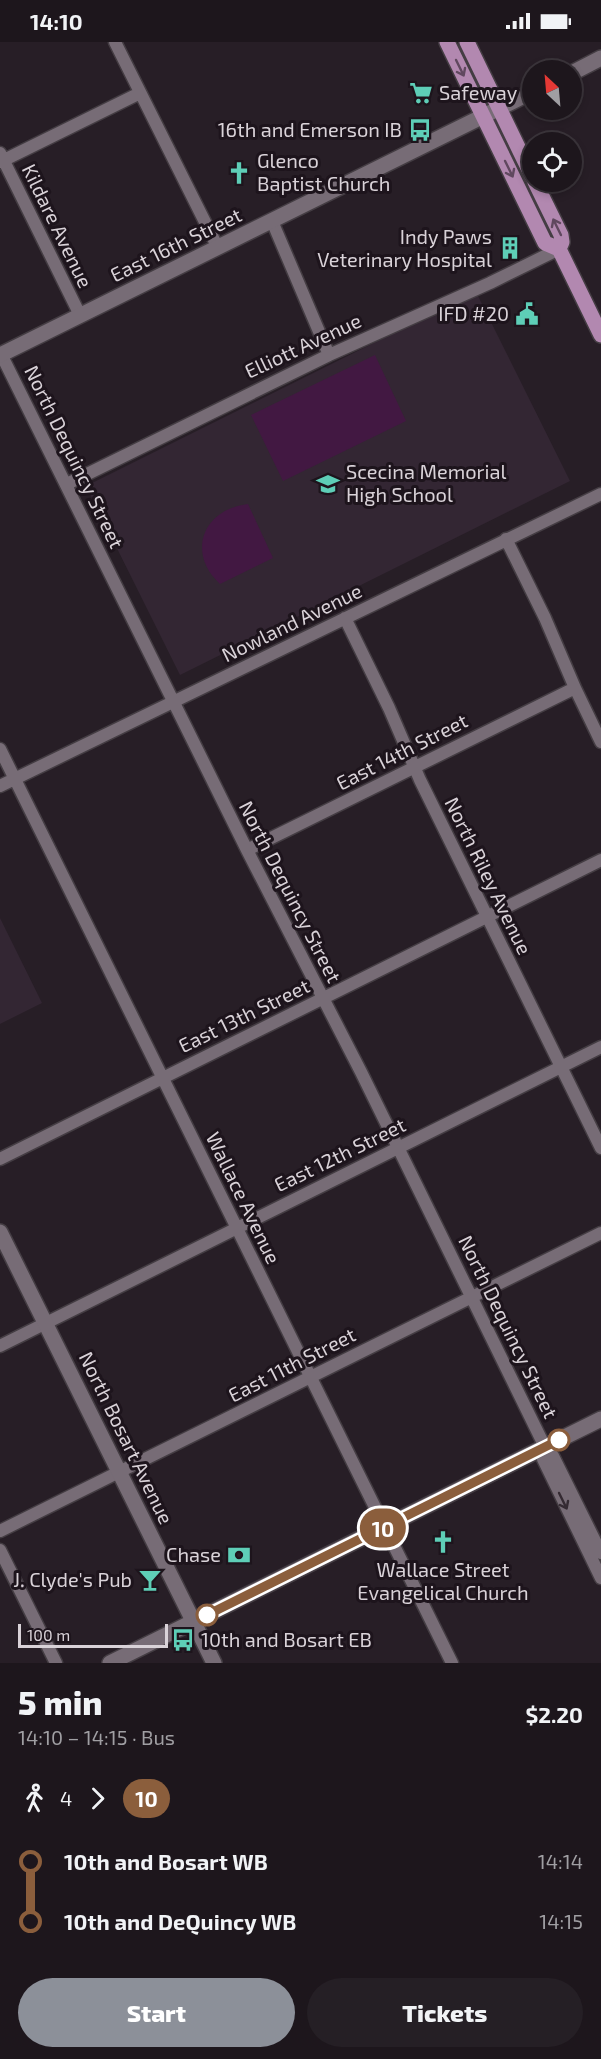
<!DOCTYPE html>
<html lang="en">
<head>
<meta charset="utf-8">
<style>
	:root { --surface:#1d161c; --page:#251f25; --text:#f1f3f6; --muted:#a09fa3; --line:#3b353b; --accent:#8c9099 }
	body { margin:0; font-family:"Exo 2",sans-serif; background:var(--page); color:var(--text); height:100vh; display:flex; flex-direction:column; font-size:22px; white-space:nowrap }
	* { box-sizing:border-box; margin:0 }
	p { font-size:20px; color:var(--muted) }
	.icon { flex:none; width:33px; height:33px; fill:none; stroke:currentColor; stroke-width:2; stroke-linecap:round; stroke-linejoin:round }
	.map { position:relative; height:1621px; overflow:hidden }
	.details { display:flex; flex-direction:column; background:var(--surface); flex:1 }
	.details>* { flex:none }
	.badge { padding:0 12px; border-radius:20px; font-size:21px; line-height:39px }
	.needle { width:39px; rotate:334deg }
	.buttons { position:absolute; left:522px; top:18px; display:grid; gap:12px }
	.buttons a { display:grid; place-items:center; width:60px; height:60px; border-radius:50%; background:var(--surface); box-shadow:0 3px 9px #0003,0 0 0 2px var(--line); font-size:30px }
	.scale { position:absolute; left:18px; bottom:15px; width:150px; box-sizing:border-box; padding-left:6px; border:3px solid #d9d2d8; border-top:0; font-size:16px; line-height:21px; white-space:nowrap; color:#d9d2d8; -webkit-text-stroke:4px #1d141c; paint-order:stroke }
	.map>.badge { position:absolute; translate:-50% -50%; box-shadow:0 0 0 3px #fff }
	.legs { display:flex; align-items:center; gap:9px; height:66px; padding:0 18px; font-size:20px }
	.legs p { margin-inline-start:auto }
	.summary { display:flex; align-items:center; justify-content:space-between; height:102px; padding:0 18px }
	h1 { font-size:33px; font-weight:800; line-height:45px }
	.button { display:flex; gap:12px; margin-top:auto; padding:12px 18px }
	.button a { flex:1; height:69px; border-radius:36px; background:var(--accent); color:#fff; font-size:24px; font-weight:800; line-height:69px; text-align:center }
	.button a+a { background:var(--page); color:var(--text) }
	ul { padding:0 18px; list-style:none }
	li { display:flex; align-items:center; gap:21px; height:60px; font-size:22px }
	li i { display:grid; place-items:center; width:9px; height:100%; margin:0 8px; background:currentColor }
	li i::after { content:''; width:15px; height:15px; margin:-8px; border:4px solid; border-radius:50%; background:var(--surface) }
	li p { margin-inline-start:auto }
	li:first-child i { background:linear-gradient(#0000 50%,currentColor 0) }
	li:last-child i { background:linear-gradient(currentColor 50%,#0000 0) }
	.status { display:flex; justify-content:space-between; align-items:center; height:42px; padding:0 30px; background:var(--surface); direction:ltr }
	.status svg { height:16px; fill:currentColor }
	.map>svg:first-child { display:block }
	.built { fill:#332633 }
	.green { fill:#421842 }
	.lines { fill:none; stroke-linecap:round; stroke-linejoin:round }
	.street-casing { stroke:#443d43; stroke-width:15 }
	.secondary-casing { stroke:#443d43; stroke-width:18 }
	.primary-casing { stroke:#443d43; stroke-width:18 }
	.street { stroke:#776c76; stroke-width:12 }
	.secondary { stroke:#776c76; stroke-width:15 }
	.primary { stroke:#b288b0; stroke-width:15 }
	.oneway { stroke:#60485f }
	.oneway2 { stroke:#342a32 }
	.line-1-casing { stroke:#fff; stroke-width:14 }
	.line-1 { stroke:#8b5e3c; stroke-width:9 }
	.stop-1-dot { fill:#fff; stroke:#8b5e3c; stroke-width:3 }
	.labels { text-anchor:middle; stroke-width:6; stroke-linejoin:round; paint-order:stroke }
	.poi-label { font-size:20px; fill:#d9d2d8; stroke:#1d141c; text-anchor:end }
	.street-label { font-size:20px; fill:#d9d2d8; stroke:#1d141c }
</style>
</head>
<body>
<div class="status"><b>14:10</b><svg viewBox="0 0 49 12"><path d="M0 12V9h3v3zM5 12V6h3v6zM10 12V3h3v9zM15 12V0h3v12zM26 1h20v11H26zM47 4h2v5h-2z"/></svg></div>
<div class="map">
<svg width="601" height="1621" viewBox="0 0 601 1621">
	<rect width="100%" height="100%" fill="#271e26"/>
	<path class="built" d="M476,250L570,439L180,633L86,444Z
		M0,876L42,961L0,982Z"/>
	<path class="green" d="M375,313L406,379L283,439L251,373Z
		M248,462L273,516L220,542C186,511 203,467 248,462Z"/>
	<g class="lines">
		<g class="street-casing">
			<path id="street" d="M115,0L218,206
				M0,111L80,273
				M0,120L140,51
				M272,179L329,313
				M1,312L247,808L361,1030L545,1405L553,1414L601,1511
				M67,442L329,313L490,241L559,207
				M506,497L545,576L575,646L601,700
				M345,576L389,666L420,738L601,1106
				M0,707L452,1621
				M0,744L601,452
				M247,808L575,646
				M0,1117L601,818
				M0,1304L601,1005
				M545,1405L543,1417L601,1536
				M0,1489L601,1191
				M0,1508L56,1621"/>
		</g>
		<g class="secondary-casing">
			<path id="secondary" d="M572,31L601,16
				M0,313L532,50
				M0,1190L214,1621
				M110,1621L601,1377"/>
		</g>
		<g class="primary-casing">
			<path id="primary" d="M447,0L545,201L559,207L601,293
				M467,0L532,134
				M535,140L561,193L562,200L559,207"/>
		</g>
		<use href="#street" class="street"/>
		<use href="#secondary" class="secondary"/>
		<use href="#primary" class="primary"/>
	</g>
	<defs><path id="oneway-shaft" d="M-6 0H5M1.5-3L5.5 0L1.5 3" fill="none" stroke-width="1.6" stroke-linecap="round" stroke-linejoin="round" transform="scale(1.5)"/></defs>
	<g class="oneway">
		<use href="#oneway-shaft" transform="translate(460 26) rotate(64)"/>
		<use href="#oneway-shaft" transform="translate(509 127) rotate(64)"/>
		<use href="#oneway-shaft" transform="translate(557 185) rotate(-116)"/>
	</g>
	<use class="oneway2" href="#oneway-shaft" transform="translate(563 1459) rotate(64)"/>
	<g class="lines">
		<g class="line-1-casing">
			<path id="line-1" d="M207,1573L559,1398"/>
		</g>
		<use href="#line-1" class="line-1"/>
	</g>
	<defs>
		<g id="supermarket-bare" transform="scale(1.8)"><path d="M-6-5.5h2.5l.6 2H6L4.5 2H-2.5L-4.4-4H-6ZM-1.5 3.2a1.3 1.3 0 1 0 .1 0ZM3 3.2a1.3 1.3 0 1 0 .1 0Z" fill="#5eceb7" stroke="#1d141c" stroke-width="2.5" paint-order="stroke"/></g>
		<g id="bus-bare" transform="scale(1.8)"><path d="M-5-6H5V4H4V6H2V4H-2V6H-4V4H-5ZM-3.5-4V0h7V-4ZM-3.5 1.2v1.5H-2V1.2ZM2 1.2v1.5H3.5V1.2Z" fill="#5eceb7" stroke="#1d141c" stroke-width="2.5" paint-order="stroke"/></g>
		<g id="church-bare" transform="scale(1.8)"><path d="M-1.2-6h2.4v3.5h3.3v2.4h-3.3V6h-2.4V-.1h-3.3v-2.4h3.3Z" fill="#5eceb7" stroke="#1d141c" stroke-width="2.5" paint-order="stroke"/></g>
		<g id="building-bare" transform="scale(1.8)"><path d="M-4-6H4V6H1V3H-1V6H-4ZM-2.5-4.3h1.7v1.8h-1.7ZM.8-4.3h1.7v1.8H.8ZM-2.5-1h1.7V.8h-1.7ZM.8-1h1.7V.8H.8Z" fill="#5eceb7" stroke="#1d141c" stroke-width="2.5" paint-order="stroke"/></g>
		<g id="civic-bare" transform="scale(1.8)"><path d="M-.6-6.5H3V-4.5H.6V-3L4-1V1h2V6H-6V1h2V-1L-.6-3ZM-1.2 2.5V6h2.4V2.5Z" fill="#5eceb7" stroke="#1d141c" stroke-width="2.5" paint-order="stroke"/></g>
		<g id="school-bare" transform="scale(1.8)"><path d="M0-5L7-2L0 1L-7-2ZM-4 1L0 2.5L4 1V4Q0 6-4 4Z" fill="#5eceb7" stroke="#1d141c" stroke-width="2.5" paint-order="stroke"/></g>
		<g id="bank-bare" transform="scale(1.8)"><path d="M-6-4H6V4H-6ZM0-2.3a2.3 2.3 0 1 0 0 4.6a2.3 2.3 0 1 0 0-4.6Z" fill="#5eceb7" stroke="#1d141c" stroke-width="2.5" paint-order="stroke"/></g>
		<g id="bar-bare" transform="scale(1.8)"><path d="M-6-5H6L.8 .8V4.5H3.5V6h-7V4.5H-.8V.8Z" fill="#5eceb7" stroke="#1d141c" stroke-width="2.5" paint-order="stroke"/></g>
	</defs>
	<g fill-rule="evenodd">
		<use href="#supermarket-bare" x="421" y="51"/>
		<use href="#bus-bare" x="420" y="88"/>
		<use href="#church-bare" x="239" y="131"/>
		<use href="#building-bare" x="510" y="206"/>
		<use href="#civic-bare" x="527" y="272"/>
		<use href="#school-bare" x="328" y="442"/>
		<use href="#church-bare" x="443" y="1500"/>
		<use href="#bank-bare" x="239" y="1513"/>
		<use href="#bar-bare" x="150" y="1538"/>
		<use href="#bus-bare" x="183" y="1598"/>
	</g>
	<g class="stop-1-dot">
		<circle cx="559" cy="1398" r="10"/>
		<circle cx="207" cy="1573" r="10"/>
	</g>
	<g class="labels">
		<g class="poi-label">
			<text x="439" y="58" text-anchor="start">Safeway</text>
			<text x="402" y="95">16th and Emerson IB</text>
			<text x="257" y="126" text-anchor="start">Glenco<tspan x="257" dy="23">Baptist Church</tspan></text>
			<text x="492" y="202">Indy Paws<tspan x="492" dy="23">Veterinary Hospital</tspan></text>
			<text x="509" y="279">IFD #20</text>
			<text x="346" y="437" text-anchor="start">Scecina Memorial<tspan x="346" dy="23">High School</tspan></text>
			<text x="221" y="1520">Chase</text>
			<text x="443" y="1535" text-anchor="middle">Wallace Street<tspan x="443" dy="23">Evangelical Church</tspan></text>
			<text x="132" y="1545">J. Clyde's Pub</text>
			<text x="201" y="1605" text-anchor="start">10th and Bosart EB</text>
		</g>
		<g class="street-label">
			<text transform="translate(57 184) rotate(64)" y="7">Kildare Avenue</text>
			<text transform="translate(176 203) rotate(-26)" y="7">East 16th Street</text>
			<text transform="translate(303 304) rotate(-25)" y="7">Elliott Avenue</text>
			<text transform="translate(74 415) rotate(64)" y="7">North Dequincy Street</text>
			<text transform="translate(292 581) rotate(-26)" y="7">Nowland Avenue</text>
			<text transform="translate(402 710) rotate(-27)" y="7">East 14th Street</text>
			<text transform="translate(488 834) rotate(64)" y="7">North Riley Avenue</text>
			<text transform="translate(290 850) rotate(63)" y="7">North Dequincy Street</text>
			<text transform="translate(244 974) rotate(-26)" y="7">East 13th Street</text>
			<text transform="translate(340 1113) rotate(-26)" y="7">East 12th Street</text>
			<text transform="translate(243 1156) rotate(64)" y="7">Wallace Avenue</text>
			<text transform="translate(508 1285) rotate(64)" y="7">North Dequincy Street</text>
			<text transform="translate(292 1323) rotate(-27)" y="7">East 11th Street</text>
			<text transform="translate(126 1396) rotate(64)" y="7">North Bosart Avenue</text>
		</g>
	</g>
</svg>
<div class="buttons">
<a><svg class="needle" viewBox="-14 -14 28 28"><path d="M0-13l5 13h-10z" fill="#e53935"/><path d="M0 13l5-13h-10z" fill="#a09fa3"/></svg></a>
<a><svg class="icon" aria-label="locate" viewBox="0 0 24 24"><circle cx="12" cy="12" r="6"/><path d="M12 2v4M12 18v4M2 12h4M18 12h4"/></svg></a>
</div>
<div class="scale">100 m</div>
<b class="badge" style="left:383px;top:1486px;background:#8b5e3c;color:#fff">10</b>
</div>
<section class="details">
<div class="summary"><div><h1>5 min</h1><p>14:10 – 14:15 · Bus</p></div><b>$2.20</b></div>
<div class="legs"><svg class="icon" aria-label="walk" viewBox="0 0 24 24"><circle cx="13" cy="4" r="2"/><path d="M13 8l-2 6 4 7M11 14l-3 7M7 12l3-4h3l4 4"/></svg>4<svg class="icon" aria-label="forward" viewBox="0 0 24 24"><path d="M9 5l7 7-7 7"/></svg><b class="badge" style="background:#8b5e3c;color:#fff">10</b></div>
<ul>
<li><i style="color:#8b5e3c"></i><b>10th and Bosart WB</b><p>14:14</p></li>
<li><i style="color:#8b5e3c"></i><b>10th and DeQuincy WB</b><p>14:15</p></li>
</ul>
<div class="button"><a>Start</a><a>Tickets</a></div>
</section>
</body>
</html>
